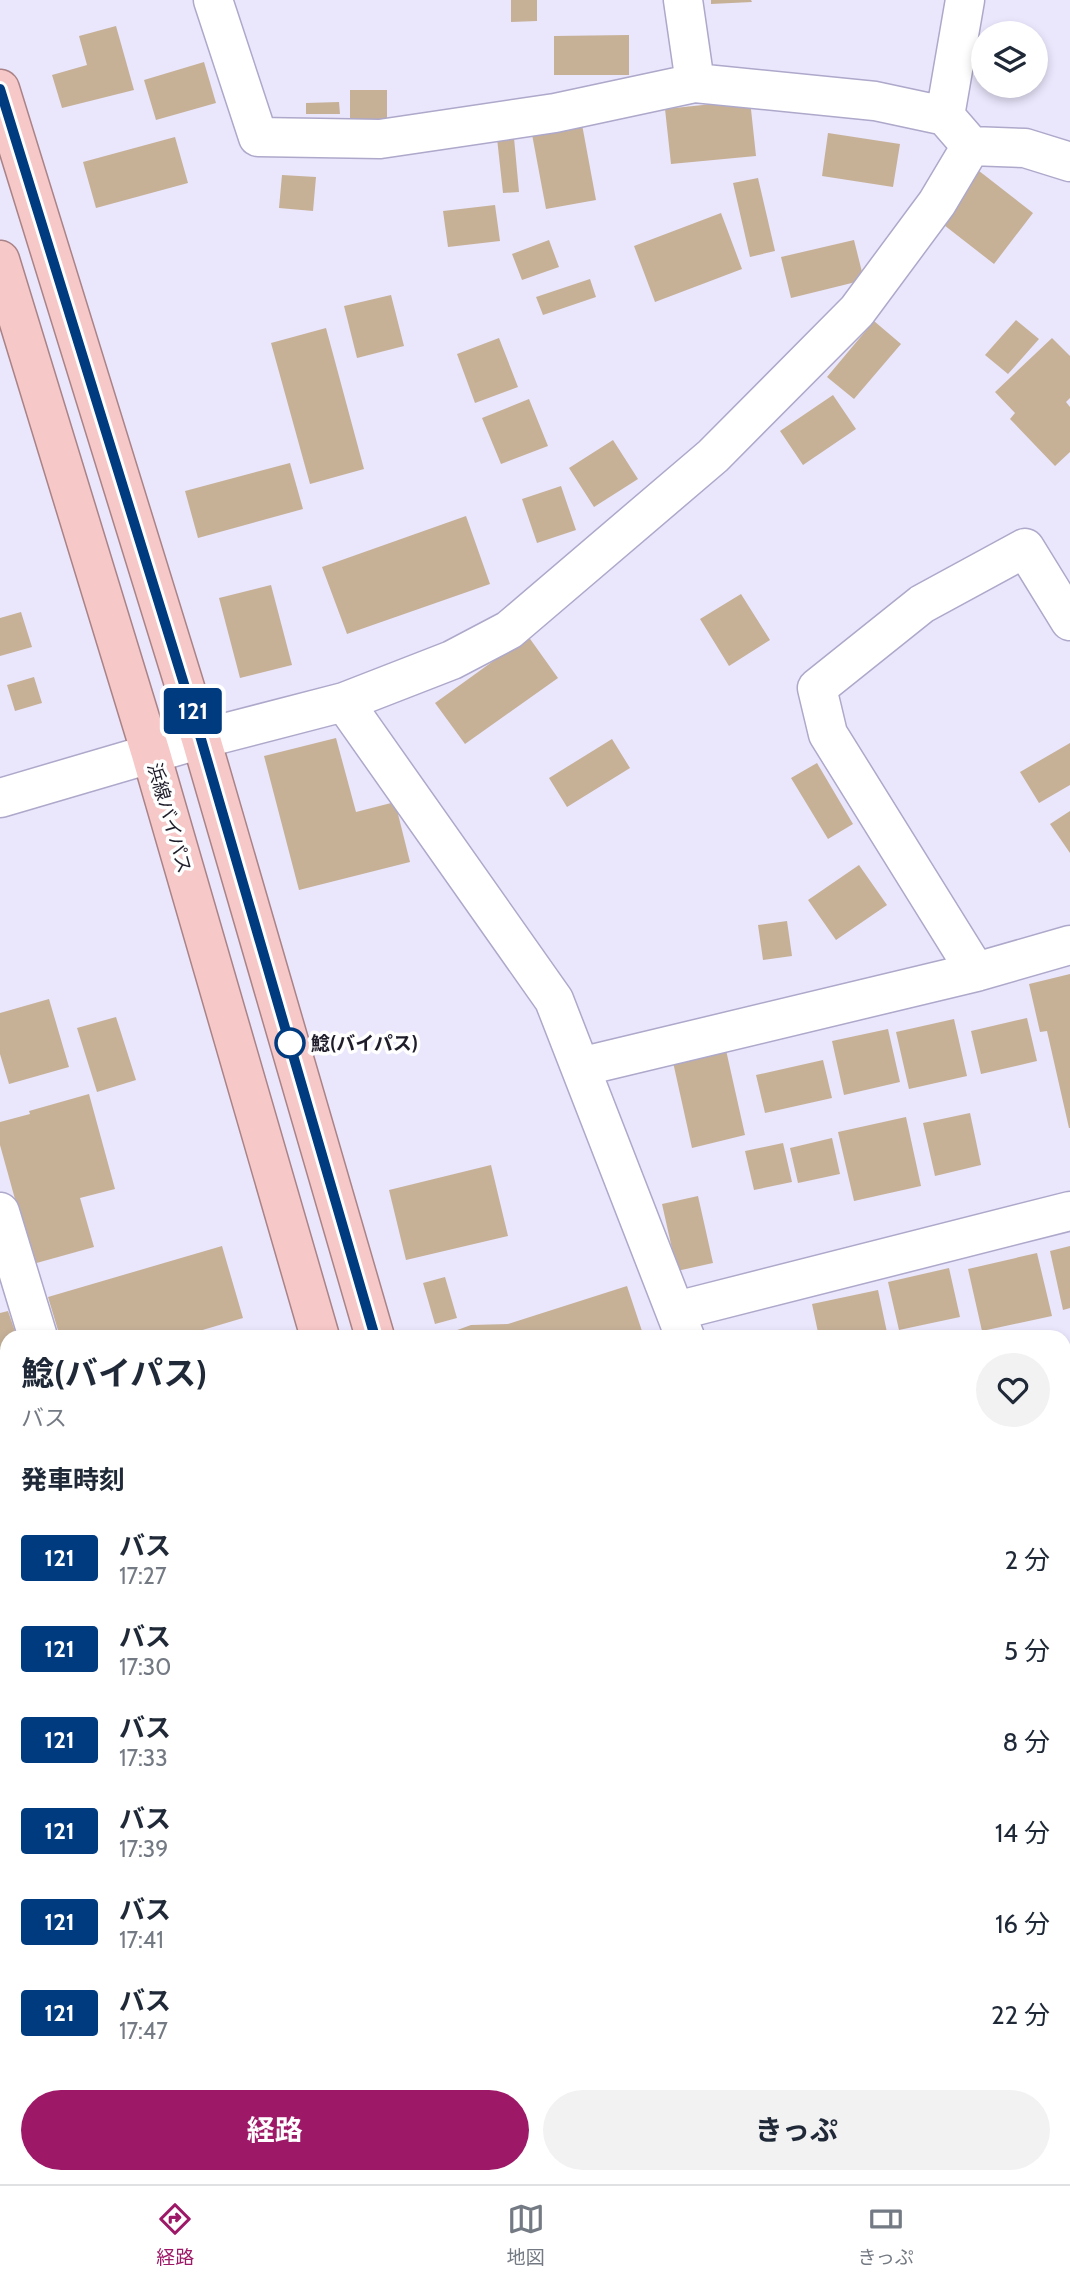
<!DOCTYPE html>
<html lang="ja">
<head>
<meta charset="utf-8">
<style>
	:root { --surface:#fff; --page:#f2f2f3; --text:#1f2937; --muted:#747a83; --line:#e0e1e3; --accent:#9e1868 }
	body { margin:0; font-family:Cabin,"Noto Sans JP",sans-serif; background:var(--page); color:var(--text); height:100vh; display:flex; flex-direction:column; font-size:26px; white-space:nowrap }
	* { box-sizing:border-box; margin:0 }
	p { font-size:23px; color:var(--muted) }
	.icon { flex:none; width:38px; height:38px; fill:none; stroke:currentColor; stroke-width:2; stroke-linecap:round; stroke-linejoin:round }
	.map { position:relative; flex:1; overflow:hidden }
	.details { position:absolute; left:0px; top:1330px; width:1071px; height:854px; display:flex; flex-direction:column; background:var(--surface); border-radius:21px 21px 0 0; box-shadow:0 4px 10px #0003 }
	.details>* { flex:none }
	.badge { padding:0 14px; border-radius:5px; font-size:24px; line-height:46px }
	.tools { position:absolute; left:971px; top:21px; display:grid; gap:14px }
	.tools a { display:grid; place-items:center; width:77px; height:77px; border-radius:50%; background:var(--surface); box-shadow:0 4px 10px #0003; font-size:35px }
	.map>.badge { position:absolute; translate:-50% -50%; box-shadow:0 0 0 4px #fff }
	h2 { padding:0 21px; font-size:26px; line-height:63px }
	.round { display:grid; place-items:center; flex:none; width:74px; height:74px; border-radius:37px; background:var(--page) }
	.head { display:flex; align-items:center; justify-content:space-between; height:119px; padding:0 21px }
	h1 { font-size:33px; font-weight:700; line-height:52px }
	.action { display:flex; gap:14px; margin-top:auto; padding:14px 21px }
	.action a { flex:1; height:80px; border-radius:42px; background:var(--accent); color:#fff; font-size:28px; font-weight:700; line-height:80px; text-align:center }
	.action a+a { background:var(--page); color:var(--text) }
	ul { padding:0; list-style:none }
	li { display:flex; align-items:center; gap:21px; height:91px; padding:0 21px }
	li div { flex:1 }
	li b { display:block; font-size:26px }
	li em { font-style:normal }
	li .badge { min-width:77px; font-weight:700; text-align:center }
	.menu { display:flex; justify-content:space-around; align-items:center; height:98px; border-top:2px solid var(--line); background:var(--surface); font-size:19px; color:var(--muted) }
	.menu a { display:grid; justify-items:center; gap:4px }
	.menu .selected { color:var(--accent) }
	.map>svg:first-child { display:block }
	.forest { fill:url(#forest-crowns) }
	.building { fill:#c6b197 }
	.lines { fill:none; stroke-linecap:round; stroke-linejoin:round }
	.minor-casing { stroke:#aea8ca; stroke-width:41 }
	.tertiary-casing { stroke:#aea8ca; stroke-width:41 }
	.trunk-casing { stroke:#a98387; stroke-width:41 }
	.minor { stroke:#fff; stroke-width:38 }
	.tertiary { stroke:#fff; stroke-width:38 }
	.trunk { stroke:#f6c8c7; stroke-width:38 }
	.line-casing { stroke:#fff; stroke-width:16 }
	.line { stroke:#003b80; stroke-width:10 }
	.stop-dot { fill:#fff; stroke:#003b80; stroke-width:3.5 }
	.labels { text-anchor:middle; stroke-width:7; stroke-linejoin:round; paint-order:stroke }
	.street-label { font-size:19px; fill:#1f1d2a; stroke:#fff }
	.stop-label { font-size:19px; font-weight:bold; fill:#1f1d2a; stroke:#fff; text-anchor:start }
</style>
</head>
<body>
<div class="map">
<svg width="1070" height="2184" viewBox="0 0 1070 2184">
	<defs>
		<pattern id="forest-crowns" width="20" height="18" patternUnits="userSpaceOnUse" patternTransform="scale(1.75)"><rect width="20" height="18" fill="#a0c0b0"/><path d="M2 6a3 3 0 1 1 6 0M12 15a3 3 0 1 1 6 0" fill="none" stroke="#829b8f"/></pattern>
	</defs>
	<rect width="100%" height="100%" fill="#eae6fc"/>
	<path class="forest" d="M1070,1764V1986L1064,1980V1766Z"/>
	<path class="building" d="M511,0H537V21L511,22Z
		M711,0H751L752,2L711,4Z
		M116,26L134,90L62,108L52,75L87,65L79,36Z
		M629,35V75H554V36Z
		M204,62L216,103L156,120L144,80Z
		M350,90H387V128H350Z
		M750,100L756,156L671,164L665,109Z
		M339,102L340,114H306V103Z
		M581,119L596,200L546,209L531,129Z
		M513,127L519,192L503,193L496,129Z
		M828,133L900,144L893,187L822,176Z
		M175,137L188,183L96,208L83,162Z
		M974,167L1033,213L994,264L935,218Z
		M282,175L316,177L313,211L279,208Z
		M758,178L775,251L750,257L733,183Z
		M495,205L500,241L448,247L443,211Z
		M721,213L742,269L655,302L634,246Z
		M549,240L559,267L522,280L512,254Z
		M854,240L864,280L791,298L781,257Z
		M590,279L596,297L543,315L536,297Z
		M391,295L404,346L357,358L344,306Z
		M1016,320L1039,339L1008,374L985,355Z
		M874,321L901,344L854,399L827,377Z
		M326,328L364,469L310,484L271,343Z
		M499,338L518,387L475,403L457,354Z
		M1052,338L1070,356V398L1066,402L1070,407V452L1055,466L1010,419L1015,413L995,392Z
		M833,395L856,429L803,465L780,431Z
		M529,399L548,446L501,464L482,418Z
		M613,440L638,479L594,507L569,468Z
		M290,463L303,509L198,538L185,491Z
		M561,486L576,530L537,543L522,499Z
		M466,516L490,584L347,634L322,567Z
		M271,585L292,665L240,678L219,598Z
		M741,594L770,640L729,666L700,619Z
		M21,612L32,647L0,656V618Z
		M528,636L558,678L465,744L435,703Z
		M34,677L42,703L15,711L7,685Z
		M336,738L356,812L395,802L410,862L299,890L264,756Z
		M612,739L630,768L567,807L549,778Z
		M1070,743V785L1039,803L1020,772Z
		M817,763L853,824L828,839L791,778Z
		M1070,811V853L1050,824Z
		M859,865L887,905L836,940L808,900Z
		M787,921L792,956L763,960L758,925Z
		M1070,974V1128H1069L1047,1031L1040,1032L1029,984Z
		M49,999L69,1067L9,1084L0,1054V1013Z
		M116,1017L136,1080L97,1092L77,1028Z
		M1027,1018L1037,1061L981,1074L971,1031Z
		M954,1019L967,1076L909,1089L896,1032Z
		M888,1029L900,1082L844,1095L832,1041Z
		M724,1041L745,1135L692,1148L671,1053Z
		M823,1060L832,1098L765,1113L756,1075Z
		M89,1094L115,1189L80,1198L94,1247L33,1264L0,1145V1122L30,1114L29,1111Z
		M970,1113L981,1165L935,1176L923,1123Z
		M906,1117L921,1186L854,1201L838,1132Z
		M832,1138L840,1174L798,1183L790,1148Z
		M783,1143L792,1182L754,1190L745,1151Z
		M491,1165L508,1236L406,1260L389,1190Z
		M698,1196L713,1263L677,1271L662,1204Z
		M222,1246L243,1318L179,1337H60L48,1297Z
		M1070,1246V1308L1063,1310L1050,1251Z
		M1037,1253L1052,1316L982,1331L968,1269Z
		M949,1268L960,1317L899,1330L888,1282Z
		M445,1277L457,1318L435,1324L423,1283Z
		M627,1286L644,1337H438L471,1325L508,1324Z
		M878,1290L888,1337H819L812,1304Z
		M8,1311L17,1337H7V1361L0,1364V1313Z
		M1065,1371L1070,1393V1427L1064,1428Z
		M1070,1511V1572L1064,1573V1513Z
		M7,1647V1696L0,1699V1649Z
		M0,1733L7,1752L0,1755Z
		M1064,2123L1070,2129V2184H1051L1045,2177H1064Z
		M927,2177H980L972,2184H919Z
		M1010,2177H1030L1036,2184H1001Z"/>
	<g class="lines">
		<g class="minor-casing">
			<path id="minor" d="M213,0L258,137L380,139L555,113L695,83L875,101L945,116L971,146L1025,148L1070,162
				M683,0L695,83
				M945,116L965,0
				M344,702L554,1000L685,1337
				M201,739L344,702L452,660L509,630L713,456L857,311L937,203L971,146
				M976,972L828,734L817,688L922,604L1025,548L1070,621
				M580,1067L976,972L1070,945
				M0,1212L38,1337
				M676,1311L1070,1211
				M1064,1479L1070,1478
				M0,1532L7,1529
				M0,1783L7,1803
				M1064,2020L1070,2027
				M156,2177L159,2184"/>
		</g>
		<g class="tertiary-casing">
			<path id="tertiary" d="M0,798L201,739
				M1064,1739L1070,1738
				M0,2083L7,2080"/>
		</g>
		<g class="trunk-casing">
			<path id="trunk" d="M0,89L201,739L375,1337
				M0,260L151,754L320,1337
				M752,2177L758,2184
				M814,2177L820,2184"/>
		</g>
		<use href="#minor" class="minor"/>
		<use href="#tertiary" class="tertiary"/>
		<use href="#trunk" class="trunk"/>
	</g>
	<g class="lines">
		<g class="line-casing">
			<path id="line" d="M0,89L201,739L375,1337"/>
		</g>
		<use href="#line" class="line"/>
	</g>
	<circle class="stop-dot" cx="290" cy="1043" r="14"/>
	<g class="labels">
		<g class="street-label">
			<text transform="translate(170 818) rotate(74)" y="7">浜線バイパス</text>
		</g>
		<g class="stop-label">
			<text x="311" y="1050">鯰(バイパス)</text>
		</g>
	</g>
</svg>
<div class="tools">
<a><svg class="icon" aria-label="layers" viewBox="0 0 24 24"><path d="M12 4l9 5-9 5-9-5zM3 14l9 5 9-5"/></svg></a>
</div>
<b class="badge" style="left:193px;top:711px;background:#003b80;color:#fff">121</b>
<section class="details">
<div class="head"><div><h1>鯰(バイパス)</h1><p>バス</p></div><a class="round"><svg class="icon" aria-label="heart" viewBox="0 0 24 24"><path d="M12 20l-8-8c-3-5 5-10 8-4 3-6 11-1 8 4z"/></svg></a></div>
<h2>発車時刻</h2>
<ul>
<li><span class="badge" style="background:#003b80;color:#fff">121</span><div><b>バス</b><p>17:27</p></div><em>2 分</em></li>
<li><span class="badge" style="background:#003b80;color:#fff">121</span><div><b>バス</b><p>17:30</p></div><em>5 分</em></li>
<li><span class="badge" style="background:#003b80;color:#fff">121</span><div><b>バス</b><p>17:33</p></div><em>8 分</em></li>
<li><span class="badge" style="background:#003b80;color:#fff">121</span><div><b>バス</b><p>17:39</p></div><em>14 分</em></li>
<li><span class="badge" style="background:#003b80;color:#fff">121</span><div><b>バス</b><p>17:41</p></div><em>16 分</em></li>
<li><span class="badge" style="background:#003b80;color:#fff">121</span><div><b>バス</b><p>17:47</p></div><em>22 分</em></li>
</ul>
<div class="action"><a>経路</a><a>きっぷ</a></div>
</section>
</div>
<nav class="menu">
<a class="selected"><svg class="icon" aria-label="directions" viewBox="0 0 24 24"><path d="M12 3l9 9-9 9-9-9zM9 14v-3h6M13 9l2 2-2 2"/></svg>経路</a>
<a><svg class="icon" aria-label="map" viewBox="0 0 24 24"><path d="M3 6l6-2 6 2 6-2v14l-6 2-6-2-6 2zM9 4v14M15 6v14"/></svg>地図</a>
<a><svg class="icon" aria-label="tickets" viewBox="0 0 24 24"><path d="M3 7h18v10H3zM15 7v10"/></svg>きっぷ</a>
</nav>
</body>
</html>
